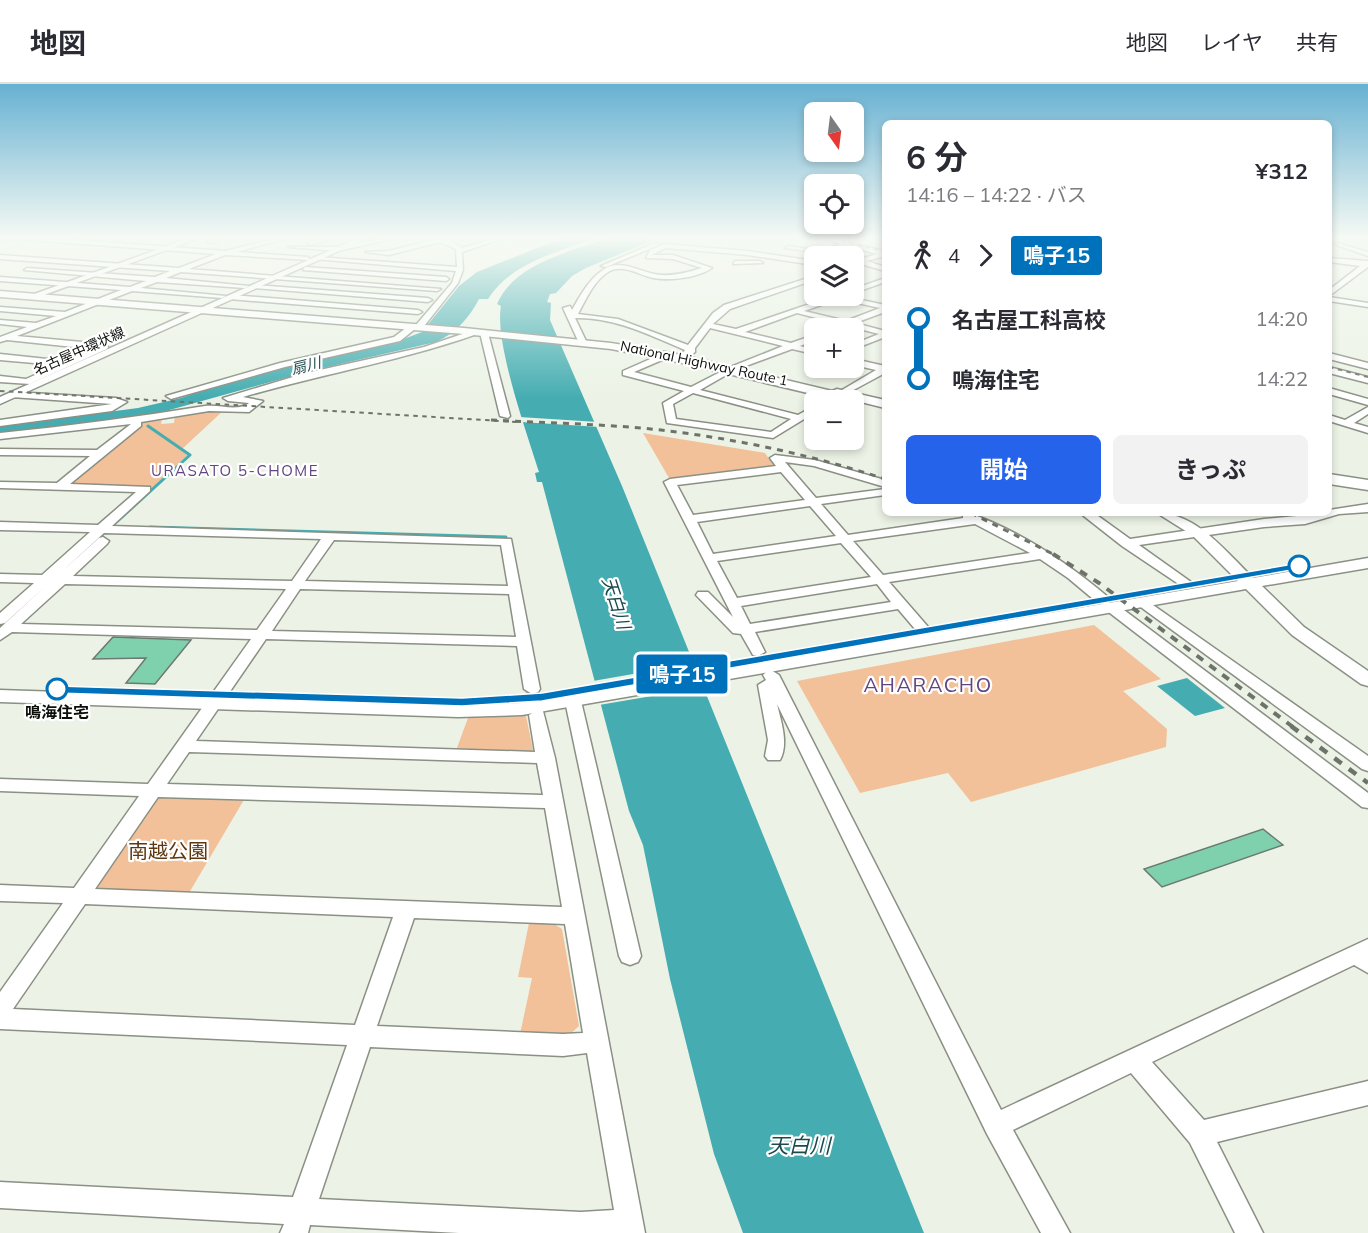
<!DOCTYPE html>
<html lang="ja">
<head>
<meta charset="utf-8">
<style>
	:root { --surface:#fff; --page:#f2f2f3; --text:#2b2b33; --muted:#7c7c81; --line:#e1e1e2; --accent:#2563eb }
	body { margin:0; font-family:Mulish,"Noto Sans JP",sans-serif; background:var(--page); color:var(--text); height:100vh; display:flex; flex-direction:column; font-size:22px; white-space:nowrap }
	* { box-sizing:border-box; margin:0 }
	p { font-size:20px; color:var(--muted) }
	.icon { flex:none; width:33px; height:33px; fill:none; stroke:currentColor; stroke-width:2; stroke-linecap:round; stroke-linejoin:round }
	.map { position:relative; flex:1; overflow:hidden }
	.side { position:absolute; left:882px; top:36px; width:450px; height:396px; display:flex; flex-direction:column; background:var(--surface); border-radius:9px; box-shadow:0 3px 9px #0003 }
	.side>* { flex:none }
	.badge { padding:0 12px; border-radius:4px; font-size:21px; line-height:39px }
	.needle { width:39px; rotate:166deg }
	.controls { position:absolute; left:804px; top:18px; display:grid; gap:12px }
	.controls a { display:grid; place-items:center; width:60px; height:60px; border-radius:9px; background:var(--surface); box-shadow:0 3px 9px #0003; font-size:30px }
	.map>.badge { position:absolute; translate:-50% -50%; box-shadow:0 0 0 3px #fff }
	.legs { display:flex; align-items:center; gap:9px; height:66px; padding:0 24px; font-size:20px }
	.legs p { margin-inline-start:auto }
	.headline { display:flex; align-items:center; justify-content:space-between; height:102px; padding:0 24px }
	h1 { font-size:33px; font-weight:700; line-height:45px }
	.primary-button { display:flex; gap:12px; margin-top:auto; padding:12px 24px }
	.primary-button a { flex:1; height:69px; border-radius:9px; background:var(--accent); color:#fff; font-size:24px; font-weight:700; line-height:69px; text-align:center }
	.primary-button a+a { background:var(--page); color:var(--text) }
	ul { padding:0 24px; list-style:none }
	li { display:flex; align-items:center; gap:21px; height:60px; font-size:22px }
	li i { display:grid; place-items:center; width:9px; height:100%; margin:0 8px; background:currentColor }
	li i::after { content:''; width:15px; height:15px; margin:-8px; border:4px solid; border-radius:50%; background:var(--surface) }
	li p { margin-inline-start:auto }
	li:first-child i { background:linear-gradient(#0000 50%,currentColor 0) }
	li:last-child i { background:linear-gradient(currentColor 50%,#0000 0) }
	header { display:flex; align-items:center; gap:36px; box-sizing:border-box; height:84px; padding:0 30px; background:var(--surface); border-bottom:2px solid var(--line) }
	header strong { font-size:28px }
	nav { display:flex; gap:33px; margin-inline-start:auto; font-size:21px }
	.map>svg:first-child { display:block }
	.green { fill:#f2c199 }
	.water { fill:#45adb1 }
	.pier { fill:#ecf3e6 }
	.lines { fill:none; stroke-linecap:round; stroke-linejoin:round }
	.stream-far1 { stroke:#45adb1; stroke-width:3 }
	.stream { stroke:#45adb1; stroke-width:4 }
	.building { fill:#7fd0ad; stroke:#6b7972; stroke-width:1.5 }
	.minor-tunnel { stroke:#cad1c5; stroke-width:14; stroke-dasharray:14 8; stroke-linecap:butt }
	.minor-casing { stroke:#8a9084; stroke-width:3 }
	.major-casing { stroke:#8a9084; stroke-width:3 }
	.highway-casing { stroke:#8a9084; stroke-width:3 }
	.minor { fill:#fff; fill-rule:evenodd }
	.major { fill:#fff; fill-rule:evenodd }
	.highway { fill:#fff; fill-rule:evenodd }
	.rail-far4 { stroke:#6e736a; stroke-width:1.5; stroke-dasharray:4 4; stroke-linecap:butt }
	.rail-far3 { stroke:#6e736a; stroke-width:2; stroke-dasharray:4.5 4.5; stroke-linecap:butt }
	.rail-far2 { stroke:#6e736a; stroke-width:3; stroke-dasharray:6 6; stroke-linecap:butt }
	.rail-far1 { stroke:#6e736a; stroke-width:4; stroke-dasharray:8 8; stroke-linecap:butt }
	.rail { stroke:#6e736a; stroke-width:4.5; stroke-dasharray:9 9; stroke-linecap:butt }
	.line-1 { fill:#0072bc; stroke:#fff; stroke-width:1.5 }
	.stop-1-dot { fill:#fff; stroke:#0072bc; stroke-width:3 }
	.labels { text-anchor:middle; stroke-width:4.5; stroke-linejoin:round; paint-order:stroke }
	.far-street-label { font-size:14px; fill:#0b0e09; stroke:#fff }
	.far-water-label { font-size:15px; font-style:italic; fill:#1c4a4c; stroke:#fff }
	.far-neighbourhood-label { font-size:15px; letter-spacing:1.5px; fill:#614582; stroke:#fff }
	.stop-label { font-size:16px; font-weight:bold; fill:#0b0e09; stroke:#fff }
	.water-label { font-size:18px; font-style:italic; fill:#1c4a4c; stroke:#fff }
	.quarter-label { font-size:20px; letter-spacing:1.5px; fill:#614582; stroke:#fff }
	.near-park-label { font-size:20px; fill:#5f3812; stroke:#fff }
	.near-water-label { font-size:21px; font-style:italic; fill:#1c4a4c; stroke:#fff }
</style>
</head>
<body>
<header>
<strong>地図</strong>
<nav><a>地図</a><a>レイヤ</a><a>共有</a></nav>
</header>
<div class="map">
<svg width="1368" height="1149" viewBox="0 0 1368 1149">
	<rect width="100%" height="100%" fill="#ecf3e6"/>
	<path class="green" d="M207,325L224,326L181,366L188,371L153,403L69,401L141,339L162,335L161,340L174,339L175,330Z
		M643,349L765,369L774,382L669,394Z
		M1094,541L1161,595L1123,607L1167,645L1166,663L971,718L948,689L860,709L797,597Z
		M526,632L533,666L528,669H455L468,634Z
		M164,711L245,714L189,809L99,806L96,800L155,716Z
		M529,839L554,840L562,845L579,942L567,953L520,950L532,894L518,893Z"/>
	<path class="water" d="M565,153H599C561,167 511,178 488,215H479C469,234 456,249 436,258L314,286L155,330L0,350V342L138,324L181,314L265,286L396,258L422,248L459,202L477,188Z
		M611,153H661L586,184L572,192L556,209L550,210L547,218L551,219L550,236L622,402L924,1149H743L714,1070L670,895L643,761L629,727L542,398H537L535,389L539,388C527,349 494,258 501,222L497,220C514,179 573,167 611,153Z
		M1187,594L1225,624L1195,632L1157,602Z"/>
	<path class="pier" d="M519,333L598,338L600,343L521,338Z
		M696,579L705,603L599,621L593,597Z"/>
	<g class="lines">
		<path class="stream-far1" d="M111,443L190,371L148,342
			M150,443L506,453
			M80,471L103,450"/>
		<path class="stream" d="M63,486L81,470
			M0,544L26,520"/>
	</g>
	<path class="building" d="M113,553L191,556L155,600L126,599L146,574L93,575Z
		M1263,745L1283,761L1162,803L1144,785Z"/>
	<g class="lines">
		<path class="minor-tunnel" d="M532,605L537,631"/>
		<g class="minor-casing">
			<path id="minor" d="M0,153H38L225,167L282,153H291L237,168L308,173L310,176L225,171L189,185L441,205L437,207L181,188L166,194L249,202L245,204L157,198L141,204L226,212L222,214L132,207L17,252L104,260L108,263L107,265L30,300L0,298V292L26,295L57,281L0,276V270L66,277L93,265L7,256L0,258V253L27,243L0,240V236L36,239L56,232L0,227V223L65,228L121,206L0,197V193L130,203L146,197L24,186L27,184L155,193L170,187L0,175V171L179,184L216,170L16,155L0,157Z
				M218,153H226L212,159L207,158Z
				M330,153H341L310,161L307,159Z
				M389,153H400L338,167L288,163H338Z
				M432,153L446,154L462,164L499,153H508L462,168L463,186L458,199L421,246L415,245L400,257L285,283L171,315L166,312L280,279L394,253L410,241H416L452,199L456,187L314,175L317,173L457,183L456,165L440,158L389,171L365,168L389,167L435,155Z
				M818,153H827L885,167V172L867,177L885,183V187L861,180L854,182L857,176L877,170L848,162L828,168L844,172L785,164L788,162L820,167L841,160Z
				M1362,153H1368V155L1363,154Z
				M657,158L659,161L606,183L601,182Z
				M1334,158L1368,168V172L1334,160Z
				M664,160L748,167L814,177V181L748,171L665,164L652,171H673L712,184C697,194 671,197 653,194C639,191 622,179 608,188C594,197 586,215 578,230L618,235L688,261L713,229L724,221L814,192V196L730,225L713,240L736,245L833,212H843L885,221V228L855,239L885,247V253L854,265V260L879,250L797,229L745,248L791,259L814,251V256L800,262L814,266V270L792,265L735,286L700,306L798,331L814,322V329L773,354L667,339L663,319L684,307L623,291V287L666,268L669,269V273L634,288L691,303L728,284L783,262L710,244L695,264V268L682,278L678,275L685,266C650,251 614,233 575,234L586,257L579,259L563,224L570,222L572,226C580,212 589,195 603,186C621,173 642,190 661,191C675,192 689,188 702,184L673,175L646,174L650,166ZM839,215L880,224L846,237L804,227ZM693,309L791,335L771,348L676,335L673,320Z
				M1329,174L1368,177V183L1329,212V206L1360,182L1329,178Z
				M735,177H760L763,179L733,180Z
				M305,183L446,193L449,195L446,197L303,186Z
				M885,194V198L854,209V205Z
				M255,201L428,214L432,216L428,218L253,204Z
				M232,211L418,226L422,228L418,230L229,215Z
				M1329,213L1368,219V223L1329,217Z
				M474,246L478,248L477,250C401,277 321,290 243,313L263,317L249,328L209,327L141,338V342L70,400L150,403V407L112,442L511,455L540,605L538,608L532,610L524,605L517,562L266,555L196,657L535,668L529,631L537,626L543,627L555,674L645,1149H459L310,1141L308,1149H280L284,1140L0,1124V1098L293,1113L347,961L0,945V908L63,819L0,817V801L74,804L139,712L0,707V695L148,700L251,555L12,548L0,556V544L49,499L5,539L0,540V529L34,499L0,498V490L42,491L90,448L0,446V438L98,441L136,408L0,404V398L57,399L90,372L0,371V365L97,366L131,340L0,355V349C69,342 136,333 205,322C219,320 238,328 249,319L228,317L223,314L306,289L424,263ZM104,449L321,455L292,497L73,492L107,460L109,457L103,453L99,454L58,491ZM334,456L501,461L508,502L305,497ZM65,500L286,505L257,546L21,540ZM300,505L509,510L516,553L272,547ZM189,668L537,679L543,711L167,700ZM158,713L545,724L562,823L95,805ZM85,820L393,833L355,941L13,925ZM414,834L565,840L583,949L563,950L377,942ZM370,963L563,972L587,969L614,1126L581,1128L319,1115Z
				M484,247L488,249L510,332L508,334L500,332L480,249Z
				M1329,269L1368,279V285L1329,275Z
				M854,275L885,282V289L835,316H825L876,286L854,281Z
				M1329,283L1368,293V299L1329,289Z
				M1329,304L1368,315V321L1329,310Z
				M14,308L116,314L127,318L112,327L0,342V336L112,320L11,313V309Z
				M1368,323V330L1354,339L1368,343V349L1329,337V331L1345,336Z
				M775,371L815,376L885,396V403L814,382L785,378L816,414L885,405V411L821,420L848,451L963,434V429H969C1020,447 1068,479 1109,514V519L1116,520L1368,709V724L1362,723L1106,526V521L1099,520L1068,494L1040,475L889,498L936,552L938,555L936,558H926L898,525L755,548L765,568L758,572L753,571L741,550L733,549L696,511L698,508H708L733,533L664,398L670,395L776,382L770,374ZM781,388L805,416L693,431L677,401ZM810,422L836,452L713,470L697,438ZM975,440L1030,469L883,491L853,457ZM841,459L871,493L737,514L717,477ZM877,500L891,518L750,540L741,522Z
				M1368,420V428L1339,430L1305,440L1264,443L1139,461L1191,498L1193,501L1186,505L1122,462L1080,429H1094L1130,455L1264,435L1329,429V426Z
				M1143,514L1368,672V687L1362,685L1138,521L1136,518Z
				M771,586L779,591L1001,1026L1368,855V889L1354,881L1152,978L1204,1036L1368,997V1021L1217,1058L1263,1149H1235L1190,1059L1131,989L1013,1046L1070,1149H1041L987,1050L777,620C781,637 789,660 780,676H768L765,672L768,656L758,601L766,596L763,591L766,588Z
				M573,612L581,617L641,872L638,878L630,881L622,878L619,872L565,617Z"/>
		</g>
		<g class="major-casing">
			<path id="major" d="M192,153H202L33,215L26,213Z
				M360,153H370L0,320V313Z
				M1157,429C1197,429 1226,468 1253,494L1368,474V484L1262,502L1304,543L1368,587V602L1361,600L1292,551L1246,505L522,631L458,633L0,618V606L458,621L522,619L1238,497L1192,451Z"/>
		</g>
		<g class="highway-casing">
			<path id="highway" d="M0,207L464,244L611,259L682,271L832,307L837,305L885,316V324L857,317L854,319V316H837L682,279L611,265L464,250L0,213Z
				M1329,390L1368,396V406L1329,400Z"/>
		</g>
		<use href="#minor" class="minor"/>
		<use href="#major" class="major"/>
		<use href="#highway" class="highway"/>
		<path class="rail-far4" d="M827,153L885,168"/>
		<path class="rail-far3" d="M1329,283L1368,293
			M0,307L517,338"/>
		<path class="rail-far2" d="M491,336C548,339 605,340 661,346C737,355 812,371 885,395
			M971,429L1055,471"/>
		<path class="rail-far1" d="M1053,470L1099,499L1293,643"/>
		<path class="rail" d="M1291,642L1368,699"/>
	</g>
	<linearGradient id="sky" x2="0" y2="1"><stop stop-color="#67b1d2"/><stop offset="0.49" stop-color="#f6faf4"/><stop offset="1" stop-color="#f6faf4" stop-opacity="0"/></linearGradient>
	<rect width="1368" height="314" fill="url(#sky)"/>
	<path class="line-1" d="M1299,479L1303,480V484L542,617L462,622L57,609L51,605L57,602L462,614L542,609Z"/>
	<g class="stop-1-dot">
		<circle cx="1299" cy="482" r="10"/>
		<circle cx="57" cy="605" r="10"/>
	</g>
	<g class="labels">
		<g class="far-street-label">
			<text transform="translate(79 267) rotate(-24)" y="5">名古屋中環状線</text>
			<text transform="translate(704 279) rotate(12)" y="5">National Highway Route 1</text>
		</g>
		<g class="far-water-label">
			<text transform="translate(306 282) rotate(-14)" y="5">扇川</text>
		</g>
		<g class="far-neighbourhood-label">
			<text x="235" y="392">URASATO 5-CHOME</text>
		</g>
		<g class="stop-label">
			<text x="57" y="634">鳴海住宅</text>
		</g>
		<g class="water-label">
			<text transform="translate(616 519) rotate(72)" y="6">天白川</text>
		</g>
		<g class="quarter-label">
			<text x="928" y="608">AHARACHO</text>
		</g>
		<g class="near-park-label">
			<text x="168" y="774">南越公園</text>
		</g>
		<g class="near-water-label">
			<text x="799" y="1069">天白川</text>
		</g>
	</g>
</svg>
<div class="controls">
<a><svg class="needle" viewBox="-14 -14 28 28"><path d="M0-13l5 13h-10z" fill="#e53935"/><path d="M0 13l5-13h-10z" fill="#7c7c81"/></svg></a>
<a><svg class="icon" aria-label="locate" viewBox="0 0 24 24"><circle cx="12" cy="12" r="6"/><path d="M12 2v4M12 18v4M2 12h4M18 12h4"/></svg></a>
<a><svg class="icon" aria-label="layers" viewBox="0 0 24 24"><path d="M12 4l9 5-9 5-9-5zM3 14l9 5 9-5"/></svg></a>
<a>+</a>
<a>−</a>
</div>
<b class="badge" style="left:682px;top:590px;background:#0072bc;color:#fff">鳴子15</b>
<section class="side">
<div class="headline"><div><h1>6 分</h1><p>14:16 – 14:22 · バス</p></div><b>¥312</b></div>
<div class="legs"><svg class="icon" aria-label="walk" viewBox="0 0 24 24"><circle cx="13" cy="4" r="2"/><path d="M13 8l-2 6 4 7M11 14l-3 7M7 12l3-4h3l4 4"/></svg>4<svg class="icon" aria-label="forward" viewBox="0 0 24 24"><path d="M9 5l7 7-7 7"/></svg><b class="badge" style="background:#0072bc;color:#fff">鳴子15</b></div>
<ul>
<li><i style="color:#0072bc"></i><b>名古屋工科高校</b><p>14:20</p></li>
<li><i style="color:#0072bc"></i><b>鳴海住宅</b><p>14:22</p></li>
</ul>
<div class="primary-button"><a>開始</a><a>きっぷ</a></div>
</section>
</div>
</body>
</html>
